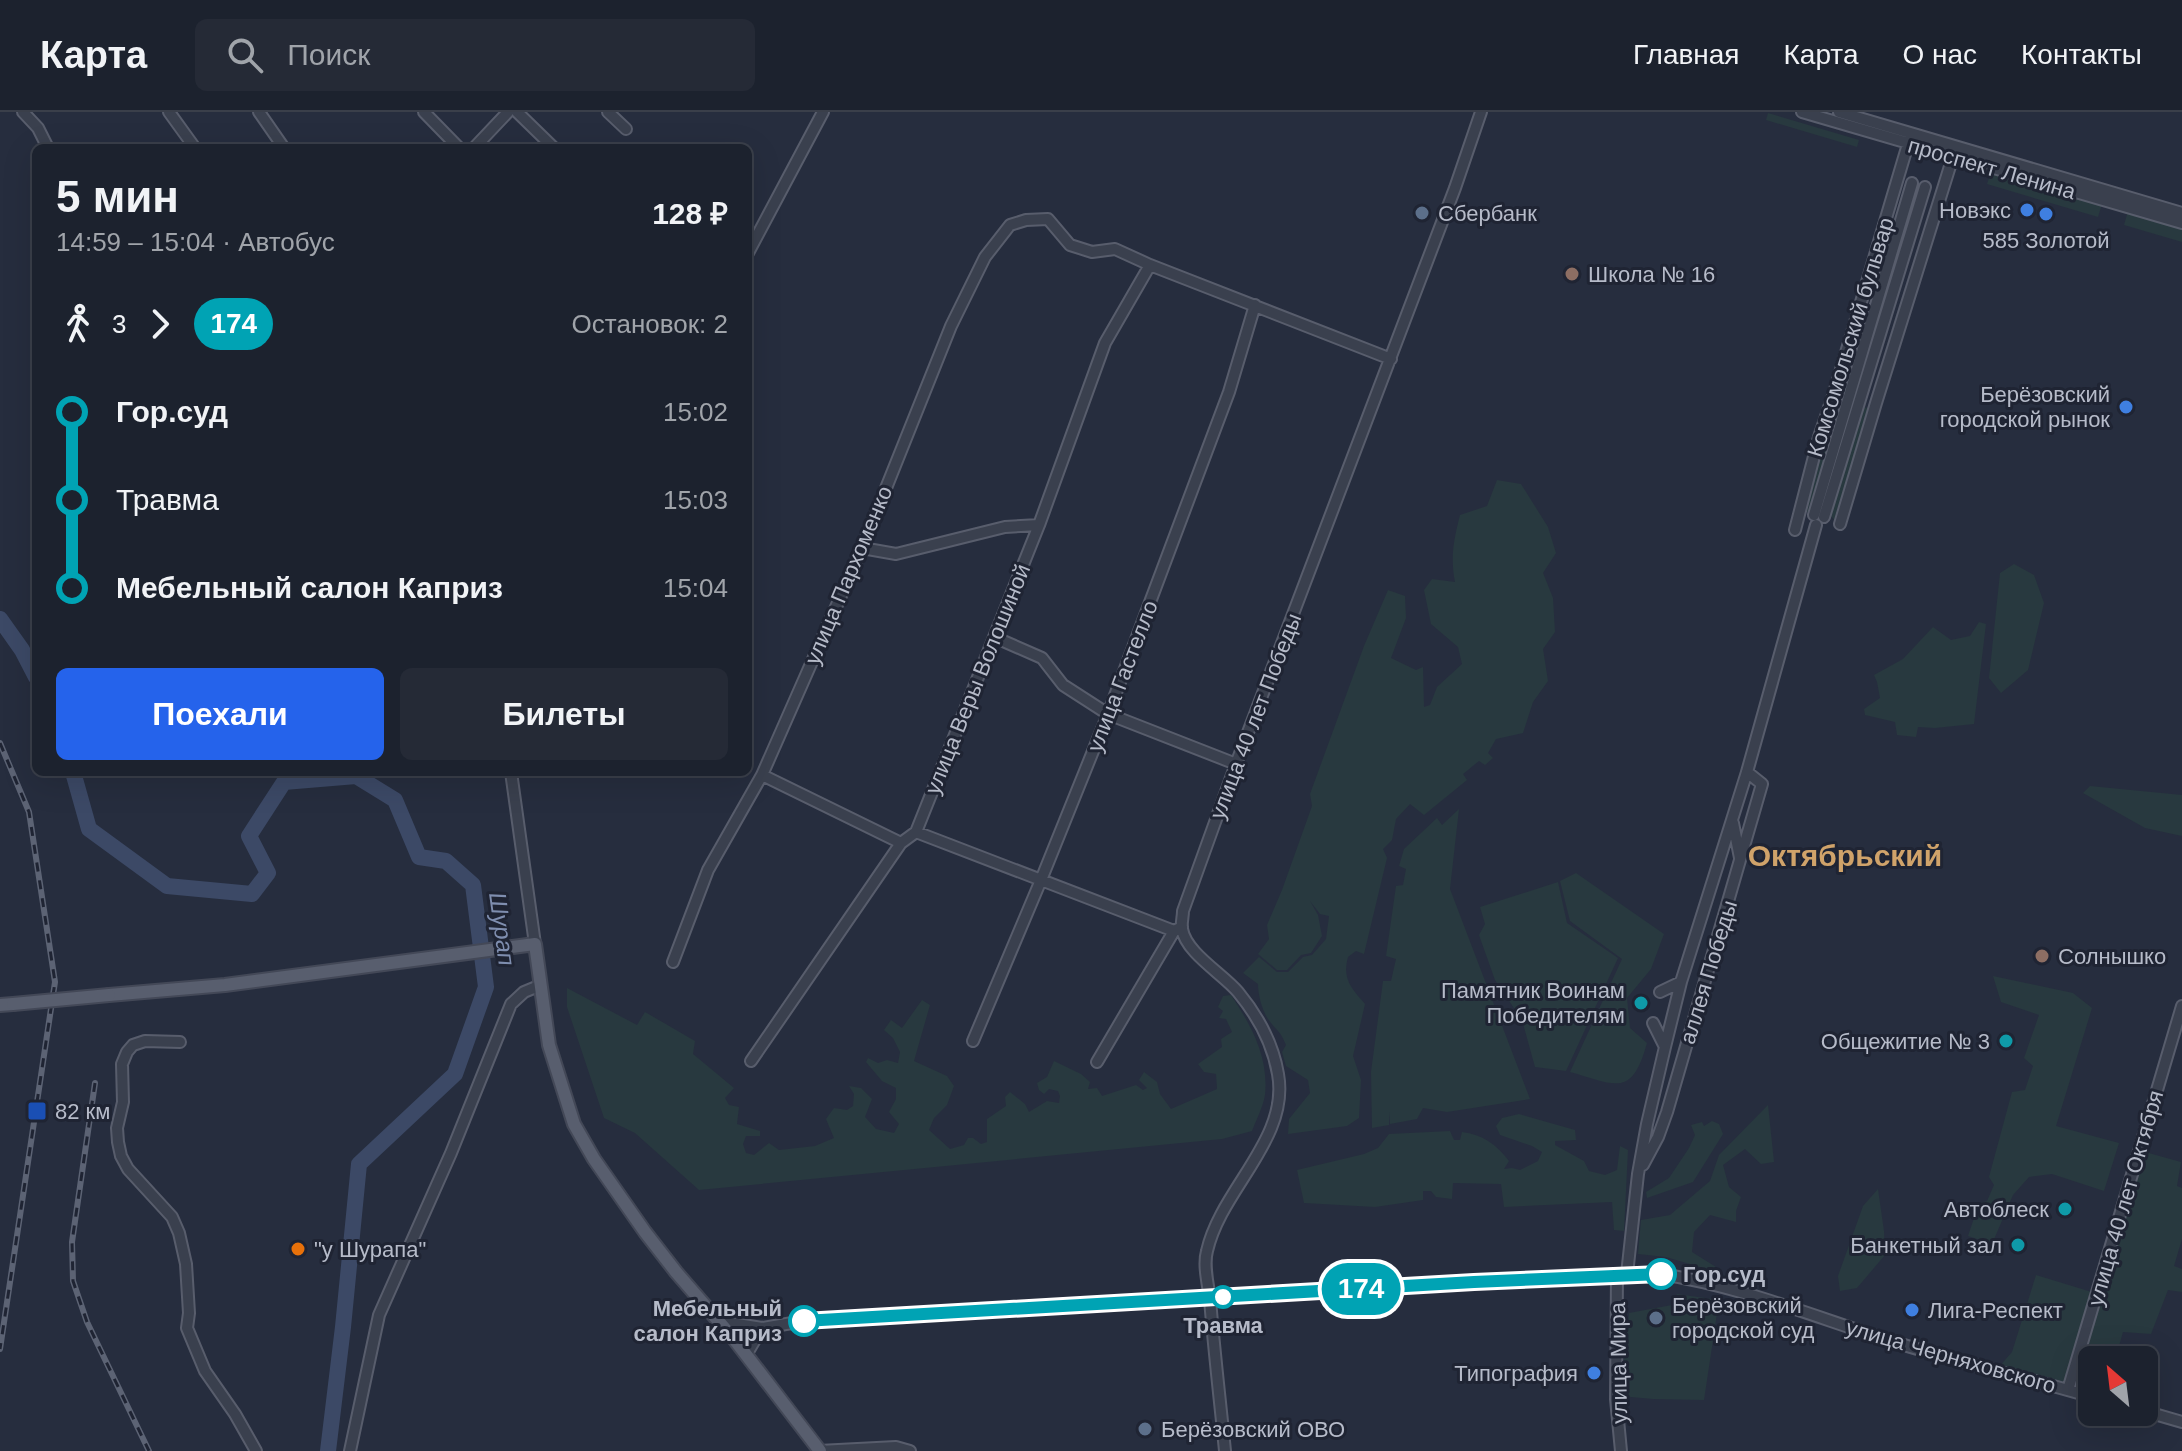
<!DOCTYPE html>
<html lang="ru">
<head>
<meta charset="utf-8">
<style>
	:root { --surface:#1c222e; --page:#252a36; --text:#f1f3f6; --muted:#a0a4aa; --line:#3a3f4a; --accent:#2563eb }
	body { margin:0; font-family:Arial,sans-serif; background:var(--page); color:var(--text); height:100vh; display:flex; flex-direction:column; font-size:30px; white-space:nowrap }
	* { box-sizing:border-box; margin:0 }
	p { font-size:26px; color:var(--muted) }
	.icon { flex:none; width:44px; height:44px; fill:none; stroke:currentColor; stroke-width:2; stroke-linecap:round; stroke-linejoin:round }
	.map { position:relative; flex:1; overflow:hidden }
	.sheet { position:absolute; left:32px; top:32px; width:720px; height:632px; display:flex; flex-direction:column; background:var(--surface); border-radius:12px; box-shadow:0 8px 32px #0002,0 0 0 2px var(--line) }
	.sheet>* { flex:none }
	.badge { padding:0 16px; border-radius:26px; font-size:28px; line-height:52px }
	.needle { width:52px; rotate:332deg }
	.fabs { position:absolute; left:2078px; top:1234px; display:grid; gap:16px }
	.fabs a { display:grid; place-items:center; width:80px; height:80px; border-radius:12px; background:var(--surface); box-shadow:0 8px 32px #0002,0 0 0 2px var(--line); font-size:40px }
	.map>.badge { position:absolute; translate:-50% -50%; box-shadow:0 0 0 4px #fff }
	.legs { display:flex; align-items:center; gap:12px; height:88px; padding:0 24px; font-size:26px }
	.legs p { margin-inline-start:auto }
	.head { display:flex; align-items:center; justify-content:space-between; height:136px; padding:0 24px }
	h1 { font-size:44px; font-weight:700; line-height:60px }
	.action { display:flex; gap:16px; margin-top:auto; padding:16px 24px }
	.action a { flex:1; height:92px; border-radius:12px; background:var(--accent); color:#fff; font-size:32px; font-weight:700; line-height:92px; text-align:center }
	.action a+a { background:var(--page); color:var(--text) }
	ul { padding:0 24px; list-style:none }
	li { display:flex; align-items:center; gap:28px; height:88px; font-size:30px }
	li i { display:grid; place-items:center; width:12px; height:100%; margin:0 10px; background:currentColor }
	li i::after { content:''; width:20px; height:20px; margin:-10px; border:6px solid; border-radius:50%; background:var(--surface) }
	li p { margin-inline-start:auto }
	li:first-child i { background:linear-gradient(#0000 50%,currentColor 0) }
	li:last-child i { background:linear-gradient(currentColor 50%,#0000 0) }
	header { display:flex; align-items:center; gap:48px; box-sizing:border-box; height:112px; padding:0 40px; background:var(--surface); border-bottom:2px solid var(--line) }
	header strong { font-size:38px }
	nav { display:flex; gap:44px; margin-inline-start:auto; font-size:28px }
	.search { width:560px; height:72px; background:var(--page); display:flex; align-items:center; gap:20px; box-sizing:border-box; padding:0 28px; border-radius:12px; color:var(--muted); font-size:30px }
	.map>svg:first-child { display:block }
	.green { fill:#28393f }
	.lines { fill:none; stroke-linecap:round; stroke-linejoin:round }
	.river { stroke:#3c4966; stroke-width:16 }
	.minor-casing { stroke:#585d6c; stroke-width:14 }
	.major-casing { stroke:#434857; stroke-width:16 }
	.minor { stroke:#3a404e; stroke-width:10 }
	.major { stroke:#585e6e; stroke-width:12 }
	.rail-casing { stroke:#5c6374; stroke-width:6 }
	.rail { stroke:#1f2433; stroke-width:3; stroke-dasharray:9; stroke-linecap:butt }
	.major-bridge-casing { stroke:#434857; stroke-width:16; stroke-linecap:butt }
	.major-bridge { stroke:#585e6e; stroke-width:12 }
	.line-1-casing { stroke:#fff; stroke-width:18 }
	.line-1 { stroke:#00a3b4; stroke-width:12 }
	.shop-dot { fill:#3f7fe0; stroke:#1f2433; stroke-width:3 }
	.service-dot { fill:#5c6f8a; stroke:#1f2433; stroke-width:3 }
	.education-dot { fill:#8d6e63; stroke:#1f2433; stroke-width:3 }
	.culture-dot { fill:#0f9aa8; stroke:#1f2433; stroke-width:3 }
	.transit-dot { fill:#1a4fb4; stroke:#1f2433; stroke-width:3 }
	.food-dot { fill:#e8710a; stroke:#1f2433; stroke-width:3 }
	.stop-1-dot { fill:#fff; stroke:#00a3b4; stroke-width:4 }
	.labels { text-anchor:middle; stroke-width:6; stroke-linejoin:round; paint-order:stroke }
	.street-label { font-size:22px; fill:#b6bbc9; stroke:#1f2433 }
	.poi-label { font-size:22px; fill:#b6bbc9; stroke:#1f2433; text-anchor:start }
	.stop-label { font-size:22px; font-weight:bold; fill:#b6bbc9; stroke:#1f2433; text-anchor:start }
	.water-label { font-size:24px; font-style:italic; fill:#7f8eaf; stroke:#1f2433 }
	.district-label { font-size:30px; font-weight:bold; fill:#d0a36a; stroke:#1f2433 }
</style>
</head>
<body>
<header>
<strong>Карта</strong>
<div class="search"><svg class="icon" aria-label="search" viewBox="0 0 24 24"><circle cx="10" cy="10" r="6"/><path d="M15 15l6 6"/></svg>Поиск</div>
<nav><a>Главная</a><a>Карта</a><a>О нас</a><a>Контакты</a></nav>
</header>
<div class="map">
<svg width="2182" height="1339" viewBox="0 0 2182 1339">
	<rect width="100%" height="100%" fill="#262d3e"/>
	<path class="green" d="M1768,1L1859,28L1857,35L1766,8Z
		M1991,60L2102,92L2098,105L1987,72Z
		M2128,99L2182,115V130L2124,113Z
		M1836,288L1846,291L1810,400H1801Z
		M1860,295L1869,296L1834,408L1828,400Z
		M1497,368L1521,372L1548,415L1556,441L1543,461L1553,486L1555,520L1543,537L1548,569L1533,590L1523,621L1496,627L1488,641L1493,646L1485,653L1479,649L1463,662L1467,668L1424,703L1410,692L1396,707L1392,728L1383,737L1387,746L1364,842L1356,839L1348,845C1342,867 1351,876 1365,892L1353,944L1361,968L1359,1006L1347,1014L1288,1022L1289,1007L1310,981L1308,968L1286,954L1282,940L1286,933C1280,919 1280,922 1271,911C1263,902 1258,884 1258,872L1243,861L1259,845L1277,860H1288L1303,845L1312,843L1326,827L1329,804L1320,802L1310,789L1318,803L1322,824L1311,841L1301,843L1287,858H1277L1258,842L1269,827L1267,813L1282,778L1312,694L1310,682L1364,534L1388,478L1405,484L1406,506L1391,546L1416,558L1423,555L1424,595L1430,593L1437,575L1462,552L1458,535L1431,512L1424,478L1432,467L1455,470C1450,445 1454,427 1460,403L1487,394Z
		M2014,452L2034,463L2044,491L2028,558L2001,581L1989,566L2000,461Z
		M1979,510L1986,512L1974,612L1935,616L1918,615L1916,625L1897,623L1895,610L1865,603L1864,597L1880,586L1877,570L1874,563L1903,547L1933,515L1951,528L1970,524Z
		M2090,674L2182,683V724L2145,716L2083,681Z
		M1459,697L1450,777L1530,987L1447,1000L1423,996L1417,1007L1390,1012L1389,1000V1013L1372,1016L1371,960L1383,869H1391L1396,847L1386,844L1396,774L1403,773L1406,757L1399,754L1404,737L1437,706L1442,713Z
		M1576,761L1664,822L1651,857L1627,886L1630,916L1647,931C1632,986 1616,973 1570,960L1622,847L1570,809L1560,769Z
		M1558,770L1567,811L1618,846L1566,959L1535,955L1522,908L1495,868L1479,823L1485,812L1480,795Z
		M1993,864L2073,881L2092,896L2056,1014L2119,1031L2104,1079L2052,1062L2029,1065L2013,1083L1992,1132L1968,1124L1979,1091L1987,1089L1994,1073L1989,1065L2012,980L2025,978L2033,954L2024,946L2039,903L2001,890Z
		M567,876L637,913L645,900L695,929L693,942L734,976L725,986L729,993L739,995L737,1012L760,1019V1024H746L743,1032L746,1041L754,1043L769,1031L779,1038L815,1034L834,1026L826,1007L834,996L847,998L853,994L854,982L849,974L861,976L872,987L865,1005L876,1017L894,1021L899,1012L889,1000L896,987V976L882,969L866,950L868,946L878,951L887,948L898,951L900,940L893,926L884,918L891,908L902,916L922,888L930,893L914,949L947,964L954,974L947,993L934,1006L929,1018L950,1037L964,1033L968,1026H973L981,1032L987,1030V1007L1006,994L1005,985L1010,980L1025,992L1029,1000L1047,989L1059,991L1060,984L1058,979L1049,977L1044,982L1039,978L1037,971L1047,965L1054,949L1081,962L1090,970L1088,977L1097,976L1102,984L1136,973L1143,978L1147,976L1139,968L1144,960L1157,970L1160,982L1171,997L1217,977L1216,962L1204,960L1198,952L1222,935L1221,927L1232,920L1226,907L1219,906L1223,899L1218,895L1223,884L1231,883C1251,913 1269,945 1265,983C1263,995 1256,1008 1252,1019L1222,1027L699,1078L635,1021L604,1006L567,895Z
		M1768,993L1774,1050L1761,1052L1745,1037L1723,1053L1729,1075L1741,1085L1736,1099V1110L1710,1103L1694,1120L1692,1140L1716,1155L1710,1158L1666,1145L1638,1142L1641,1108L1670,1103L1710,1069L1719,1043Z
		M1519,1002L1575,1018L1576,1028L1555,1029V1033L1584,1049L1589,1059L1605,1063L1617,1058L1620,1034L1628,1038L1624,1119L1614,1118L1612,1090L1504,1095L1501,1072L1453,1071L1452,1087L1436,1085L1431,1079H1423V1088L1375,1095L1304,1091L1297,1058L1364,1042L1378,1036L1389,1022L1450,1019L1454,1028H1460L1462,1020C1482,1022 1497,1033 1509,1049L1504,1057L1512,1056L1520,1058L1538,1049L1542,1040L1532,1034L1500,1023L1496,1014L1502,1006Z
		M1712,1009L1719,1012L1723,1022L1693,1070L1647,1086L1646,1080L1669,1066L1689,1036L1695,1023L1691,1013L1702,1010L1704,1014Z
		M2145,1040L2181,1050L2177,1074L2182,1076V1127L2174,1154L2182,1157V1180L2168,1178L2151,1222L2123,1220L2115,1248H2092L2090,1268L2081,1265V1251Z
		M1878,1077L1884,1119L1885,1143L1857,1176L1840,1179L1838,1164L1863,1094Z
		M2036,1163L2095,1181L2069,1268L2062,1273L1999,1255L2012,1240Z
		M1677,1182L1719,1188L1704,1288L1653,1287L1620,1284L1629,1201L1672,1193Z"/>
	<g class="lines">
		<path class="river" d="M0,507L22,538L36,565
			M73,660L89,717L167,774L252,782L268,761L249,724L284,670L356,664L395,688L419,745L446,749L473,773L486,875L455,962L359,1052L343,1215L328,1339"/>
		<g class="minor-casing">
			<path id="minor" d="M23,0L38,16L48,36
				M169,0L195,36
				M259,0L284,36
				M424,0L459,36
				M517,0L554,36
				M608,0L626,17
				M1802,0L2182,111
				M1839,0L2182,101
				M474,36L508,0
				M748,141L823,0
				M1814,403L1912,71
				M1824,405L1925,75
				M1840,412L1876,291L1956,35
				M1795,418L1819,325L1834,281L1911,22
				M862,436L896,442L1005,415L1039,413
				M994,525L1042,546L1063,573L1108,602L1236,652
				M511,660L535,832
				M762,663L901,731
				M1733,711L1740,746
				M916,720L1174,819L1182,815
				M673,850L708,758L762,663L862,436L951,214L985,145L1010,113L1026,108L1048,107L1070,133L1092,140L1115,137L1150,153L1391,247
				M1660,880L1681,870
				M1653,911L1665,935
				M973,929L1041,768L1108,602L1229,280L1255,193
				M180,930L145,929L133,933L127,940L122,952L123,990L117,1016L118,1030L121,1044L128,1057L172,1105L179,1121L186,1152L189,1201L187,1216L205,1259L235,1302L256,1339
				M751,949L901,731L916,720L1039,413L1105,231L1150,153
				M1097,950L1174,819
				M1643,1053L1658,1025L1667,1000L1762,672L1747,660
				M1627,1162L1638,1062L1647,1012L1665,935L1681,870L1747,660L1816,413
				M1617,1163L1616,1287L1621,1339
				M718,1209L762,1216
				M746,1243L762,1216L804,1209L1474,1170L1661,1162C1740,1174 1815,1205 1891,1229C1957,1250 2025,1265 2092,1285
				M2068,1278L2182,894
				M2144,1299L2182,1310
				M350,1339L379,1203L451,1041L511,892L524,880L541,873
				M819,1339L896,1335L910,1339
				M1225,1339C1220,1288 1214,1238 1210,1187C1208,1172 1203,1153 1207,1139C1221,1077 1290,1027 1278,962C1273,932 1257,903 1238,880C1223,862 1186,841 1182,817C1181,811 1183,805 1183,799L1236,652L1455,76L1481,0"/>
		</g>
		<g class="major-casing">
			<path id="major" d="M109,883L225,873L535,832L549,933L574,1012L594,1047L645,1120L676,1160L734,1227L820,1339
				M0,893L13,892"/>
		</g>
		<use href="#minor" class="minor"/>
		<use href="#major" class="major"/>
		<g class="rail-casing">
			<path id="rail" d="M0,631L29,700L55,870L0,1237
				M95,971L72,1130L73,1169L87,1210L149,1339"/>
		</g>
		<use href="#rail" class="rail"/>
		<g class="major-bridge-casing">
			<path id="major-bridge" d="M13,892L109,883"/>
		</g>
		<use href="#major-bridge" class="major-bridge"/>
	</g>
	<g class="lines">
		<g class="line-1-casing">
			<path id="line-1" d="M804,1209L1474,1170L1661,1162"/>
		</g>
		<use href="#line-1" class="line-1"/>
	</g>
	<g class="shop-dot">
		<circle cx="2027" cy="98" r="8"/>
		<circle cx="2046" cy="102" r="8"/>
		<circle cx="2126" cy="295" r="8"/>
		<circle cx="1912" cy="1198" r="8"/>
		<circle cx="1594" cy="1261" r="8"/>
	</g>
	<g class="service-dot">
		<circle cx="1422" cy="101" r="8"/>
		<circle cx="1656" cy="1206" r="8"/>
		<circle cx="1145" cy="1317" r="8"/>
	</g>
	<g class="education-dot">
		<circle cx="1572" cy="162" r="8"/>
		<circle cx="2042" cy="844" r="8"/>
	</g>
	<g class="culture-dot">
		<circle cx="1641" cy="891" r="8"/>
		<circle cx="2006" cy="929" r="8"/>
		<circle cx="2065" cy="1097" r="8"/>
		<circle cx="2018" cy="1133" r="8"/>
	</g>
	<rect class="transit-dot" x="27" y="989" width="20" height="20" rx="4"/>
	<circle class="food-dot" cx="298" cy="1137" r="8"/>
	<g class="stop-1-dot">
		<circle cx="1661" cy="1162" r="14"/>
		<circle cx="1223" cy="1185" r="10"/>
		<circle cx="804" cy="1209" r="14"/>
	</g>
	<g class="labels">
		<g class="street-label">
			<text transform="translate(1992 56) rotate(16)" y="8">проспект Ленина</text>
			<text transform="translate(1850 225) rotate(-73)" y="8">Комсомольский бульвар</text>
			<text transform="translate(848 463) rotate(-67)" y="8">улица Пархоменко</text>
			<text transform="translate(1122 564) rotate(-69)" y="8">улица Гастелло</text>
			<text transform="translate(977 567) rotate(-68)" y="8">улица Веры Волошиной</text>
			<text transform="translate(1255 604) rotate(-69)" y="8">улица 40 лет Победы</text>
			<text transform="translate(1708 860) rotate(-73)" y="8">аллея Победы</text>
			<text transform="translate(2125 1086) rotate(-74)" y="8">улица 40 лет Октября</text>
			<text transform="translate(1951 1244) rotate(16)" y="8">улица Черняховского</text>
			<text transform="translate(1618 1251) rotate(-91)" y="8">улица Мира</text>
		</g>
		<g class="poi-label">
			<text x="2011" y="106" text-anchor="end">Новэкс</text>
			<text x="1438" y="109">Сбербанк</text>
			<text x="2046" y="136" text-anchor="middle">585 Золотой</text>
			<text x="1588" y="170">Школа № 16</text>
			<text x="2110" y="290" text-anchor="end">Берёзовский<tspan x="2110" dy="25">городской рынок</tspan></text>
			<text x="2058" y="852">Солнышко</text>
			<text x="1625" y="886" text-anchor="end">Памятник Воинам<tspan x="1625" dy="25">Победителям</tspan></text>
			<text x="1990" y="937" text-anchor="end">Общежитие № 3</text>
			<text x="55" y="1007">82 км</text>
			<text x="2049" y="1105" text-anchor="end">Автоблеск</text>
			<text x="2002" y="1141" text-anchor="end">Банкетный зал</text>
			<text x="314" y="1145">"у Шурапа"</text>
			<text x="1672" y="1201">Берёзовский<tspan x="1672" dy="25">городской суд</tspan></text>
			<text x="1928" y="1206">Лига-Респект</text>
			<text x="1578" y="1269" text-anchor="end">Типография</text>
			<text x="1161" y="1325">Берёзовский ОВО</text>
		</g>
		<g class="stop-label">
			<text x="1683" y="1170">Гор.суд</text>
			<text x="782" y="1204" text-anchor="end">Мебельный<tspan x="782" dy="25">салон Каприз</tspan></text>
			<text x="1223" y="1221" text-anchor="middle">Травма</text>
		</g>
		<g class="water-label">
			<text transform="translate(502 817) rotate(82)" y="8">Шурап</text>
		</g>
		<g class="district-label">
			<text x="1845" y="754">Октябрьский</text>
		</g>
	</g>
</svg>
<div class="fabs">
<a><svg class="needle" viewBox="-14 -14 28 28"><path d="M0-13l5 13h-10z" fill="#e53935"/><path d="M0 13l5-13h-10z" fill="#a0a4aa"/></svg></a>
</div>
<b class="badge" style="left:1361px;top:1177px;background:#00a3b4;color:#fff">174</b>
<section class="sheet">
<div class="head"><div><h1>5 мин</h1><p>14:59 – 15:04 · Автобус</p></div><b>128 ₽</b></div>
<div class="legs"><svg class="icon" aria-label="walk" viewBox="0 0 24 24"><circle cx="13" cy="4" r="2"/><path d="M13 8l-2 6 4 7M11 14l-3 7M7 12l3-4h3l4 4"/></svg>3<svg class="icon" aria-label="forward" viewBox="0 0 24 24"><path d="M9 5l7 7-7 7"/></svg><b class="badge" style="background:#00a3b4;color:#fff">174</b><p>Остановок: 2</p></div>
<ul>
<li><i style="color:#00a3b4"></i><b>Гор.суд</b><p>15:02</p></li>
<li><i style="color:#00a3b4"></i><span>Травма</span><p>15:03</p></li>
<li><i style="color:#00a3b4"></i><b>Мебельный салон Каприз</b><p>15:04</p></li>
</ul>
<div class="action"><a>Поехали</a><a>Билеты</a></div>
</section>
</div>
</body>
</html>
